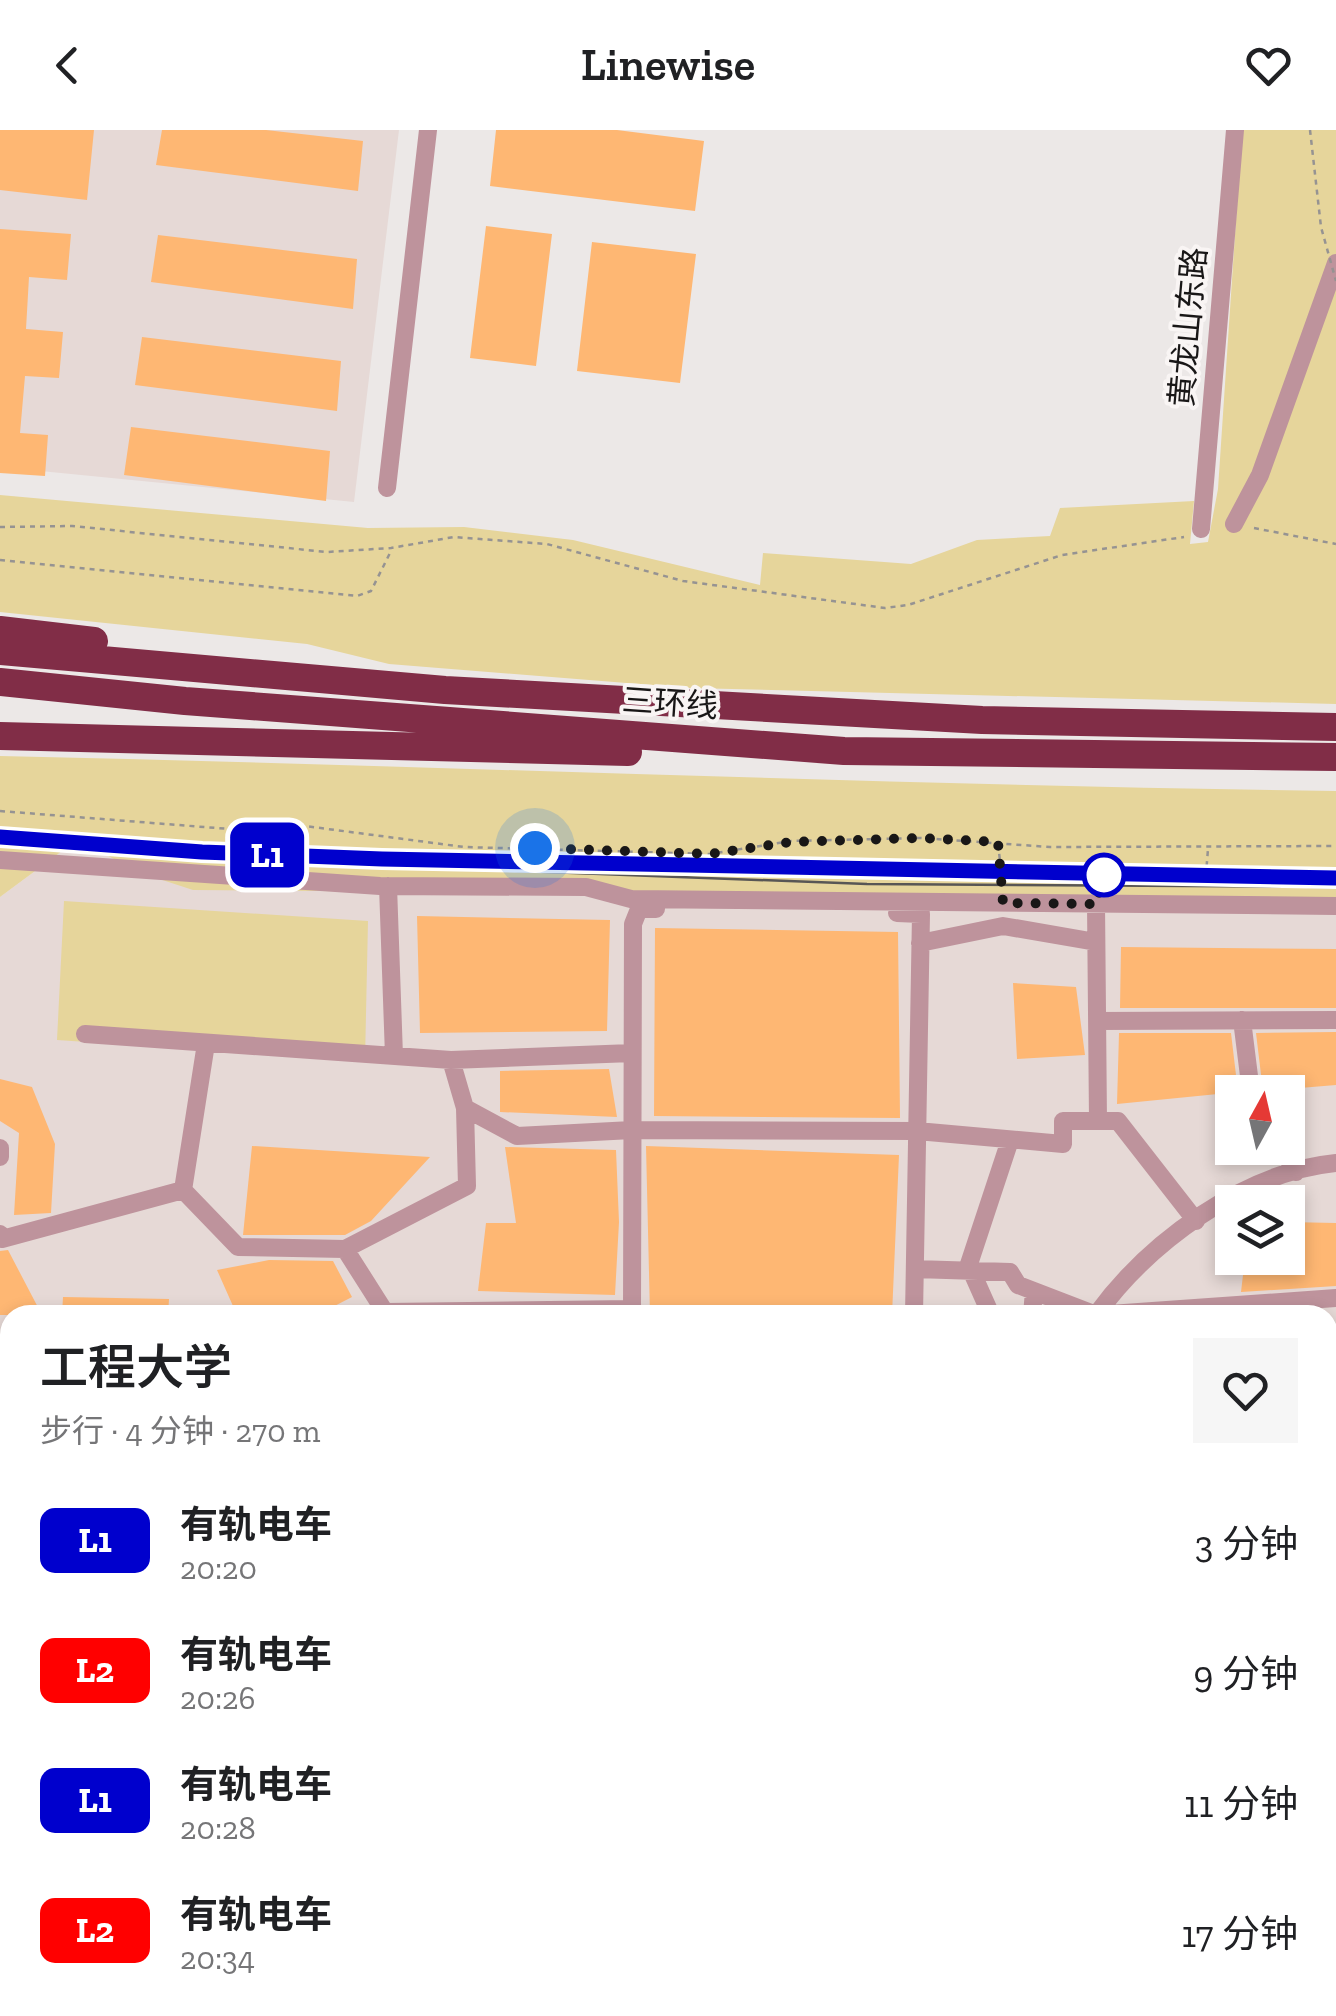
<!DOCTYPE html>
<html lang="zh">
<head>
<meta charset="utf-8">
<style>
	:root { --surface:#fff; --page:#f6f6f6; --text:#202124; --muted:#757577 }
	body { margin:0; font-family:"Zilla Slab","Noto Sans SC",serif; background:var(--page); color:var(--text); height:100vh; display:flex; flex-direction:column; font-size:38px; white-space:nowrap }
	* { box-sizing:border-box; margin:0 }
	p { font-size:32px; color:var(--muted) }
	.icon { flex:none; width:55px; height:55px; fill:none; stroke:currentColor; stroke-width:2; stroke-linecap:round; stroke-linejoin:round }
	.map { position:relative; flex:1; overflow:hidden }
	.sheet { position:absolute; left:0px; top:1175px; width:1338px; height:712px; display:flex; flex-direction:column; background:var(--surface); border-radius:30px 30px 0 0; box-shadow:0 5px 15px #0003 }
	.sheet>* { flex:none }
	.badge { padding:0 20px; border-radius:15px; font-size:35px; line-height:65px }
	.needle { width:65px; rotate:8deg }
	.buttons { position:absolute; left:1215px; top:945px; display:grid; gap:20px }
	.buttons a { display:grid; place-items:center; width:90px; height:90px; border-radius:0px; background:var(--surface); box-shadow:0 5px 15px #0003; font-size:50px }
	.you { position:absolute; width:50px; height:50px; margin:-25px; border:8px solid #fff; border-radius:50%; background:#1a73e8; box-shadow:0 0 0 15px #1a73e833 }
	.map>.badge { position:absolute; translate:-50% -50%; box-shadow:0 0 0 5px #fff }
	.round { display:grid; place-items:center; flex:none; width:105px; height:105px; border-radius:0px; background:var(--page) }
	.overview { display:flex; align-items:center; justify-content:space-between; height:170px; padding:0 40px }
	h1 { font-size:48px; font-weight:600; line-height:75px }
	ul { padding:0; list-style:none }
	li { display:flex; align-items:center; gap:30px; height:130px; padding:0 40px }
	li div { flex:1 }
	li b { display:block; font-size:38px }
	li em { font-style:normal }
	li .badge { min-width:110px; font-weight:700; text-align:center }
	header { display:flex; justify-content:space-between; align-items:center; height:130px; padding:0 40px; background:var(--surface); font-size:45px; font-weight:600 }
	.map>svg:first-child { display:block }
	.built { fill:#e6d9d6; fill-rule:evenodd }
	.green { fill:#e6d59b }
	.building { fill:#feb773 }
	.lines { fill:none; stroke-linecap:round; stroke-linejoin:round }
	.path { stroke:#969392; stroke-width:2.5; stroke-dasharray:5 5; stroke-linecap:butt }
	.minor { stroke:#be939c; stroke-width:18 }
	.highway { stroke:#812d47; stroke-width:28 }
	.tram { stroke:#585655; stroke-width:2.5 }
	.path-bridge { stroke:#969392; stroke-width:2.5; stroke-dasharray:5 5; stroke-linecap:butt }
	.line-casing { stroke:#fff; stroke-width:22 }
	.line { stroke:#0000cd; stroke-width:15 }
	.walk { stroke:#191717; stroke-width:10; stroke-dasharray:0 18 }
	.stop-dot { fill:#fff; stroke:#0000cd; stroke-width:5 }
	.labels { text-anchor:middle; stroke-width:8; stroke-linejoin:round; paint-order:stroke }
	.street-label { font-size:32px; fill:#191717; stroke:#f9f5f4 }
</style>
</head>
<body>
<header><svg class="icon" aria-label="back" viewBox="0 0 24 24"><path d="M15 5l-7 7 7 7"/></svg>Linewise<svg class="icon" aria-label="heart" viewBox="0 0 24 24"><path d="M12 20l-8-8c-3-5 5-10 8-4 3-6 11-1 8 4z"/></svg></header>
<div class="map">
<svg width="1336" height="1886" viewBox="0 0 1336 1886">
	<rect width="100%" height="100%" fill="#ece8e7"/>
	<path class="built" d="M0,0H399L354,372L0,337Z
		M77,710L141,743L1336,769V1886H717L706,1878H1328V1185H10V1306L0,1296V767ZM1232,962H1288V1018H1232ZM1232,1072H1288V1128H1232Z
		M0,1451L10,1459V1878H536L547,1886H0Z"/>
	<path class="green" d="M1242,0H1336V574L689,558L389,534L307,514L0,482V365L368,398L464,397L573,410L760,455L763,423L911,434L977,410L1050,406L1060,378L1194,371L1190,414L1208,412L1218,359Z
		M0,626C446,636 890,655 1336,661V769L193,760L141,743L77,710L0,767Z
		M64,771L368,791L365,931L57,910Z"/>
	<path class="building" d="M0,0H94L87,70L0,60Z
		M162,0H266L363,11L358,61L156,35Z
		M496,0H617L704,11L695,81L490,56Z
		M486,96L552,104L536,236L470,228Z
		M0,99L71,104L67,150L29,147L26,199L63,202L59,248L25,246L20,303L48,305L45,346L0,343Z
		M158,105L357,129L353,179L151,152Z
		M592,112L696,124L680,253L577,241Z
		M142,207L341,231L337,281L135,255Z
		M131,297L330,321L326,371L124,345Z
		M417,786L610,790L607,901L420,903Z
		M655,798L898,802L900,988L654,986Z
		M1121,817L1336,819V878H1120Z
		M1013,853L1076,857L1085,925L1017,929Z
		M1336,902V955L1263,961L1256,903Z
		M1119,903H1231L1238,962L1117,974Z
		M609,939L617,987L500,982V941Z
		M0,949L32,957L55,1014L51,1083L14,1085L19,1003L0,991Z
		M252,1016L430,1027L371,1091L345,1105H243Z
		M646,1016L899,1025L892,1185H650Z
		M505,1017L616,1020L619,1092L615,1165L478,1161L486,1093H516Z
		M1288,1092L1336,1093V1156L1241,1162L1245,1128H1288Z
		M8,1120L42,1185H0V1121Z
		M269,1130L333,1131L352,1167L317,1185H237L217,1140Z
		M63,1167L169,1169L168,1185H62Z"/>
	<g class="lines">
		<path class="path" d="M0,397L72,396L327,422L391,418L454,407L547,414L683,451L885,478L908,475L1062,425L1184,407
			M1254,398L1336,414
			M0,430L357,466L371,461L391,421
			M0,681L242,700L305,696L464,717L710,724L791,711L921,708L1050,717L1336,716
			M998,714L1003,756
			M1205,756L1208,719"/>
		<path class="minor" d="M387,358L428,0
			M1234,394L1260,345L1336,133
			M1201,399L1235,0
			M0,730L380,756L586,757L631,769L1336,776
			M388,756L394,926
			M1096,774L1098,991
			M897,783L921,784L914,1185
			M920,813L1003,796L1096,812
			M1242,890L1251,962
			M1097,891L1336,890
			M85,904L451,930L632,923
			M465,978L517,1006L632,1000L917,1001L1063,1014V991H1118L1196,1091
			M0,1018V1027
			M1281,1018L1296,1042
			M183,1060L238,1117L345,1119L467,1056L465,978L451,930
			M183,1060L205,920
			M0,1104L2,1109L183,1060
			M345,1119L385,1182L632,1179
			M915,1139L1010,1142L1018,1155L1096,1185L1336,1168
			M967,1140L1010,1010
			M971,1140L991,1185
			M632,1185L633,794L639,779H656
			M1032,1185L1034,1161
			M1096,1185C1149,1112 1244,1042 1336,1033
			M1328,1325L1336,1316
			M0,1398L10,1405
			M1328,1447H1336
			M1328,1530L1336,1531
			M1328,1616H1336
			M1328,1739L1336,1738
			M1328,1808L1336,1809
			M615,1878L626,1886
			M777,1878L782,1886
			M1097,1878L1103,1886
			M983,1886L1000,1878
			M1231,1886V1878"/>
		<path class="highway" d="M0,500L94,511
			M0,521L445,560L982,590L1336,597
			M0,552L185,571L844,621L1336,627
			M0,606L628,622"/>
		<path class="tram" d="M0,715L201,729L867,754L1336,757"/>
		<path class="path-bridge" d="M1310,0L1321,97L1336,151"/>
	</g>
	<g class="lines">
		<g class="line-casing">
			<path id="line" d="M0,707L202,722L382,729L1336,748"/>
		</g>
		<use href="#line" class="line"/>
		<path class="walk" d="M535,718L710,724L791,712L921,708L998,712L1003,773L1096,774L1104,745"/>
	</g>
	<circle class="stop-dot" cx="1104" cy="745" r="20"/>
	<g class="labels">
		<g class="street-label">
			<text transform="translate(1188 197) rotate(-85)" y="11">黄龙山东路</text>
			<text transform="translate(670 573) rotate(4)" y="11">三环线</text>
		</g>
	</g>
</svg>
<div class="buttons">
<a><svg class="needle" viewBox="-14 -14 28 28"><path d="M0-13l5 13h-10z" fill="#e53935"/><path d="M0 13l5-13h-10z" fill="#757577"/></svg></a>
<a><svg class="icon" aria-label="layers" viewBox="0 0 24 24"><path d="M12 4l9 5-9 5-9-5zM3 14l9 5 9-5"/></svg></a>
</div>
<div class="you" style="left:535px;top:718px"></div>
<b class="badge" style="left:267px;top:725px;background:#0000cd;color:#fff">L1</b>
<section class="sheet">
<div class="overview"><div><h1>工程大学</h1><p>步行 · 4 分钟 · 270 m</p></div><a class="round"><svg class="icon" aria-label="heart" viewBox="0 0 24 24"><path d="M12 20l-8-8c-3-5 5-10 8-4 3-6 11-1 8 4z"/></svg></a></div>
<ul>
<li><span class="badge" style="background:#0000cd;color:#fff">L1</span><div><b>有轨电车</b><p>20:20</p></div><em>3 分钟</em></li>
<li><span class="badge" style="background:#f00;color:#fff">L2</span><div><b>有轨电车</b><p>20:26</p></div><em>9 分钟</em></li>
<li><span class="badge" style="background:#0000cd;color:#fff">L1</span><div><b>有轨电车</b><p>20:28</p></div><em>11 分钟</em></li>
<li><span class="badge" style="background:#f00;color:#fff">L2</span><div><b>有轨电车</b><p>20:34</p></div><em>17 分钟</em></li>
</ul>
</section>
</div>
</body>
</html>
